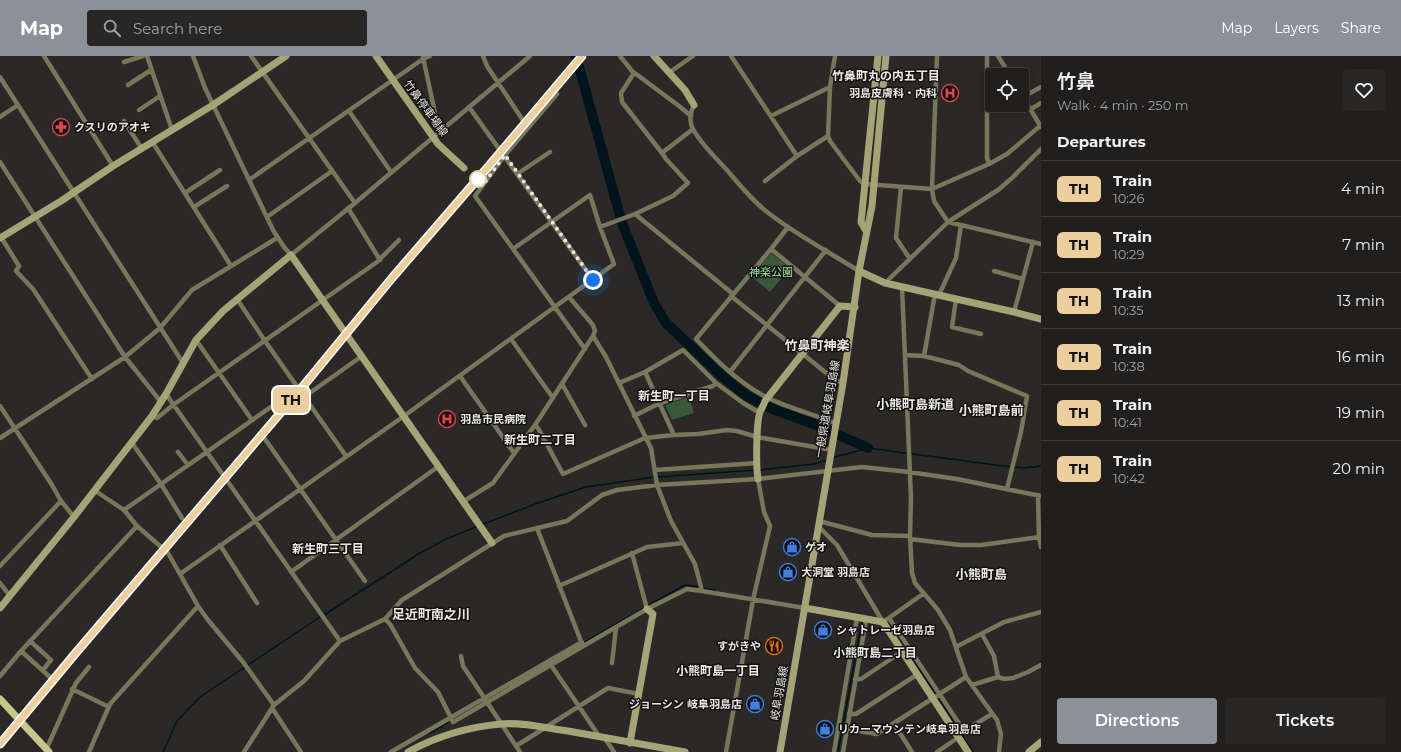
<!DOCTYPE html>
<html lang="en">
<head>
<meta charset="utf-8">
<style>
	:root { --surface:#201f1d; --page:#282726; --text:#f1f3f6; --muted:#a2a2a4; --line:#3d3d3b; --accent:#8c9099 }
	body { margin:0; font-family:Montserrat,"Noto Sans JP",sans-serif; background:var(--page); color:var(--text); height:100vh; display:flex; flex-direction:column; font-size:15px; white-space:nowrap }
	* { box-sizing:border-box; margin:0 }
	p { font-size:13px; color:var(--muted) }
	.icon { flex:none; width:22px; height:22px; fill:none; stroke:currentColor; stroke-width:2; stroke-linecap:round; stroke-linejoin:round }
	.map { position:relative; flex:1; overflow:hidden }
	.side { display:flex; flex-direction:column; background:var(--surface); width:360px }
	.side>* { flex:none }
	.badge { padding:0 8px; border-radius:6px; font-size:14px; line-height:26px }
	.fabs { position:absolute; left:985px; top:12px; display:grid; gap:8px }
	.fabs a { display:grid; place-items:center; width:44px; height:44px; border-radius:4px; background:var(--surface); box-shadow:0 2px 10px #0003,0 0 0 1px var(--line); font-size:20px }
	.you { position:absolute; width:20px; height:20px; margin:-10px; border:3px solid #fff; border-radius:50%; background:#1a73e8; box-shadow:0 0 0 6px #1a73e833 }
	.map>.badge { position:absolute; translate:-50% -50%; box-shadow:0 0 0 2px #fff }
	h2 { padding:0 16px; font-size:15px; line-height:36px }
	.round { display:grid; place-items:center; flex:none; width:42px; height:42px; border-radius:4px; background:var(--page) }
	.headline { display:flex; align-items:center; justify-content:space-between; height:68px; padding:0 16px }
	h1 { font-size:19px; font-weight:600; line-height:30px }
	.cta { display:flex; gap:8px; margin-top:auto; padding:8px 16px }
	.cta a { flex:1; height:46px; border-radius:4px; background:var(--accent); color:#fff; font-size:16px; font-weight:600; line-height:46px; text-align:center }
	.cta a+a { background:var(--page); color:var(--text) }
	ul { padding:0; list-style:none }
	li { display:flex; align-items:center; gap:12px; height:56px; padding:0 16px; border-top:1px solid var(--line) }
	li div { flex:1 }
	li b { display:block; font-size:15px }
	li em { font-style:normal }
	li .badge { min-width:44px; font-weight:700; text-align:center }
	header { display:flex; align-items:center; gap:24px; box-sizing:border-box; height:56px; padding:0 20px; background:var(--accent); color:#fff }
	header strong { font-size:19px }
	nav { display:flex; gap:22px; margin-inline-start:auto; font-size:14px }
	.search { width:280px; height:36px; background:var(--page); display:flex; align-items:center; gap:10px; box-sizing:border-box; padding:0 14px; border-radius:4px; color:var(--muted); font-size:15px }
	main { display:flex; flex:1; min-height:0 }
	.map>svg:first-child { display:block }
	.green { fill:#39583c }
	.lines { fill:none; stroke-linecap:round; stroke-linejoin:round }
	.stream { stroke:#00141c; stroke-width:1.5 }
	.river { stroke:#00141c; stroke-width:10 }
	.street { stroke:#78775c; stroke-width:4.5 }
	.secondary { stroke:#a5a477; stroke-width:7 }
	.primary { stroke:#c8c68c; stroke-width:7 }
	.rail { stroke:#adacaa; stroke-width:1.5 }
	.line-casing { stroke:#fff; stroke-width:9 }
	.line { stroke:#edcf9f; stroke-width:6 }
	.walk { stroke:#e9e8e6; stroke-width:4; stroke-dasharray:0 7.2 }
	.stop-dot { fill:#fff; stroke:#edcf9f; stroke-width:2 }
	.labels { text-anchor:middle; stroke-width:3; stroke-linejoin:round; paint-order:stroke }
	.poi-label { font-size:11px; font-weight:bold; fill:#e9e8e6; stroke:#131211; text-anchor:start }
	.street-label { font-size:11px; fill:#e9e8e6; stroke:#131211 }
	.park-label { font-size:11px; fill:#99e6a3; stroke:#131211 }
	.neighbourhood-label { font-size:12px; font-weight:bold; fill:#e9e8e6; stroke:#131211 }
	.quarter-label { font-size:13px; font-weight:bold; fill:#e9e8e6; stroke:#131211 }
</style>
</head>
<body>
<header>
<strong>Map</strong>
<div class="search"><svg class="icon" aria-label="search" viewBox="0 0 24 24"><circle cx="10" cy="10" r="6"/><path d="M15 15l6 6"/></svg>Search here</div>
<nav><a>Map</a><a>Layers</a><a>Share</a></nav>
</header>
<main>
<div class="map">
<svg width="1041" height="696" viewBox="0 0 1041 696">
	<rect width="100%" height="100%" fill="#2b2927"/>
	<path class="green" d="M771,197L790,212L770,236L752,221Z
		M689,341L694,357L672,364L665,349Z"/>
	<g class="lines">
		<path class="stream" d="M832,402L868,392L1003,410L1024,412L1041,410
			M760,414L814,408L827,404
			M658,421L756,414
			M481,469L538,447L586,431L654,421
			M703,532L715,534
			M647,550L683,530L686,529L700,531
			M324,559L420,497L446,483L478,470
			M890,568L973,696
			M583,587L644,552
			M454,663L523,623
			M430,677L450,665
			M163,696L177,665L200,641L320,561
			M838,696L862,565"/>
		<path class="river" d="M576,0L622,167L654,247L666,267L721,319L747,340L775,354L814,368L868,392"/>
		<path class="street" d="M44,0L113,110
			M147,0L172,74
			M193,0L205,32L273,174L284,191L291,199L355,147L530,0
			M251,0L355,147
			M483,0L487,10L528,72
			M620,0L632,15L679,50L691,60
			M731,0L797,100
			M835,0L830,31L828,80L830,85L860,125L865,128L932,133L989,108L987,102V0
			M937,0L932,133L934,145L948,166L1041,188
			M998,0L1010,19
			M423,1L439,76
			M124,6L143,0
			M670,16L693,0
			M634,17L621,37L622,46L662,97
			M0,21L183,307
			M128,29L151,14
			M557,38L505,99L475,140L585,293
			M1022,39L1041,71
			M1023,41L1041,31
			M694,49C690,56 689,66 693,73C701,88 715,101 726,113C740,129 754,147 771,159C799,180 830,197 859,215
			M469,51L593,224
			M1031,53L1041,47
			M139,54L160,40
			M349,55L391,116
			M771,60L830,31
			M0,61L18,49
			M124,65L142,93
			M153,87L231,210
			M0,106L125,301L161,346
			M989,108L1007,98L1040,70
			M517,118L550,96
			M249,124L423,3L430,0
			M765,125L797,100L828,80
			M901,131L896,182L910,203
			M185,137L220,114
			M194,151L227,130
			M348,152L380,204
			M635,158L733,238
			M267,161L332,115
			M600,171L635,158L673,140L688,127L666,103L662,97L693,73
			M788,171L771,193L696,283C717,305 739,327 766,341C788,352 813,358 835,367
			M1,181L19,210L16,215L33,233L92,323
			M771,193L840,250
			M994,215L1023,223
			M885,227L948,166L998,134L1012,122L1041,93
			M902,231L911,442L910,480L912,517L915,527L938,554L950,574L966,621L997,664L1001,678L999,696
			M939,239L956,202L961,169
			M731,240L835,324L843,327
			M569,241L593,269L595,275L593,280
			M237,243L265,285L346,400
			M956,243L952,271L981,278
			M1014,256L1033,186
			M511,283L553,342
			M196,284L252,364
			M905,299L924,300L959,309L968,315L1027,340L1021,376L1007,433
			M924,300L935,238
			M645,316L674,379L698,378L727,374L737,375L757,381L832,394
			M730,316L826,194
			M460,320L514,397
			M619,327L645,316L683,294L716,327L743,347L760,357
			M562,328L585,369
			M166,338L340,585
			M304,341L362,300
			M0,350L52,429L61,445L74,461
			M152,360L157,362L173,349L377,206L399,184
			M634,360L660,347L713,330L716,327
			M535,369L538,372L563,418L645,382L674,379
			M0,382L125,301L160,272L192,234L277,182
			M265,383L365,525
			M132,387L161,428L182,462
			M178,396L188,409
			M655,414L757,407
			M94,434L124,454L137,470L168,497L198,550L208,564L243,606L274,649
			M1038,439L1039,481L1041,491
			M464,445L493,427L535,369L593,280L606,301L651,392L657,429L671,465L695,508L702,535
			M124,454L298,332
			M819,465L872,479L910,480
			M818,470L837,489L883,566L923,538
			M537,472L582,588
			M910,483L960,489H981L1039,481
			M220,489L257,547
			M632,497L647,553
			M0,510L61,445
			M291,516L439,410
			M180,518L404,360L614,208L600,171L590,139L513,193
			M0,527L10,540
			M559,530L647,491L683,487
			M889,562L964,675L992,658
			M385,563L390,568L415,612L438,636L453,666L647,553L687,533L702,535L805,552
			M982,578L994,600L998,621
			M30,585L51,604L43,614
			M956,591L1004,566L1041,556
			M21,595L52,623
			M461,600L463,610L520,696
			M612,607L616,572
			M551,609L599,680
			M0,620L21,595L137,470
			M855,623H861L903,595
			M972,629L998,621L1004,623L1013,622L1028,616L1041,609
			M72,633L109,651
			M272,652L301,696
			M849,658H856L918,618
			M894,668L912,696
			M847,673L877,678L966,621
			M604,681L614,696
			M516,690L608,632L639,638
			M46,694L76,627L89,611
			M89,696L110,648L198,550
			M244,696L274,649L304,625L340,585L385,563L402,544L504,480L567,465L602,439L617,434L657,429L758,423L862,411L909,416L957,423L1041,440
			M391,696L582,586
			M726,696L753,544L770,470L764,456L758,423
			M834,696L857,562
			M843,696L866,564
			M937,696L959,681"/>
		<path class="secondary" d="M376,0L438,88L464,112
			M654,0L685,34L694,49
			M866,175L861,166L878,0
			M0,182L61,145L113,110L213,49L286,0
			M859,215L885,227L1014,256L1041,263
			M758,423C756,411 756,368 760,356C761,353 764,349 765,345L840,250L855,251
			M0,552L74,461L152,360L166,338L196,284L223,255L291,199L492,487
			M805,552L883,566L968,696
			M630,687L653,558L647,553
			M408,696C437,680 468,671 501,668C523,666 546,672 568,675C607,682 646,689 685,696
			M780,696L843,327L859,215L872,150L886,0
			M1029,696L1041,686"/>
		<path class="primary" d="M0,643L49,696"/>
		<path class="rail" d="M0,688L74,599L300,334L392,222L488,111L582,0"/>
	</g>
	<g class="lines">
		<g class="line-casing">
			<path id="line" d="M0,688L74,599L300,334L392,222L488,111L582,0"/>
		</g>
		<use href="#line" class="line"/>
		<path class="walk" d="M478,123L482,130L505,99L593,224"/>
	</g>
	<defs>
		<g id="hospital-ring" transform="scale(0.9)"><circle r="9.5" fill="#131211" stroke="#e0444e" stroke-width="1.5"/><path d="M-5-5h3v3.5h4V-5h3V5h-3V1.5h-4V5h-3Z" fill="#e0444e"/></g>
		<g id="pharmacy-ring" transform="scale(0.9)"><circle r="9.5" fill="#131211" stroke="#e0444e" stroke-width="1.5"/><path d="M-2-6h4v4h4v4h-4v4h-4v-4h-4v-4h4Z" fill="#e0444e"/></g>
		<g id="shop-ring" transform="scale(0.9)"><circle r="9.5" fill="#131211" stroke="#3f7fe0" stroke-width="1.5"/><path d="M-5-2.5h2.3a2.7 3.5 0 0 1 5.4 0H5L5.5 6h-11ZM-1.5-2.5h3a1.5 2.3 0 0 0-3 0Z" fill="#3f7fe0"/></g>
		<g id="restaurant-ring" transform="scale(0.9)"><circle r="9.5" fill="#131211" stroke="#e8710a" stroke-width="1.5"/><path d="M-5-6h1v4h1v-4h1v4h1v-4h1v5L-1.5 .5V6h-2V.5L-5-1ZM5-6V6H3V1.5H1.5Q1.5-4 5-6Z" fill="#e8710a"/></g>
	</defs>
	<g fill-rule="evenodd">
		<use href="#hospital-ring" x="950" y="37"/>
		<use href="#pharmacy-ring" x="61" y="71"/>
		<use href="#hospital-ring" x="447" y="363"/>
		<use href="#shop-ring" x="792" y="491"/>
		<use href="#shop-ring" x="788" y="516"/>
		<use href="#shop-ring" x="823" y="574"/>
		<use href="#restaurant-ring" x="774" y="590"/>
		<use href="#shop-ring" x="755" y="648"/>
		<use href="#shop-ring" x="825" y="673"/>
	</g>
	<circle class="stop-dot" cx="478" cy="123" r="8"/>
	<g class="labels">
		<g class="poi-label">
			<text x="937" y="41" text-anchor="end">羽島皮膚科・内科</text>
			<text x="74" y="75">クスリのアオキ</text>
			<text x="460" y="367">羽島市民病院</text>
			<text x="805" y="495">ゲオ</text>
			<text x="801" y="520">大洞堂 羽島店</text>
			<text x="836" y="578">シャトレーゼ羽島店</text>
			<text x="761" y="594" text-anchor="end">すがきや</text>
			<text x="742" y="652" text-anchor="end">ジョーシン 岐阜羽島店</text>
			<text x="838" y="677">リカーマウンテン岐阜羽島店</text>
		</g>
		<g class="street-label">
			<text transform="translate(426 52) rotate(54)" y="4">竹鼻停車場線</text>
			<text transform="translate(827 353) rotate(-80)" y="4">一般県道岐阜羽島線</text>
			<text transform="translate(779 637) rotate(-80)" y="4">岐阜羽島線</text>
		</g>
		<g class="park-label">
			<text x="771" y="220">神楽公園</text>
		</g>
		<g class="neighbourhood-label">
			<text x="886" y="24">竹鼻町丸の内五丁目</text>
			<text x="674" y="344">新生町一丁目</text>
			<text x="540" y="388">新生町二丁目</text>
			<text x="328" y="497">新生町三丁目</text>
			<text x="875" y="601">小熊町島二丁目</text>
			<text x="718" y="619">小熊町島一丁目</text>
		</g>
		<g class="quarter-label">
			<text x="817" y="294">竹鼻町神楽</text>
			<text x="915" y="353">小熊町島新道</text>
			<text x="991" y="359">小熊町島前</text>
			<text x="981" y="523">小熊町島</text>
			<text x="431" y="563">足近町南之川</text>
		</g>
	</g>
</svg>
<div class="fabs">
<a><svg class="icon" aria-label="locate" viewBox="0 0 24 24"><circle cx="12" cy="12" r="6"/><path d="M12 2v4M12 18v4M2 12h4M18 12h4"/></svg></a>
</div>
<div class="you" style="left:593px;top:224px"></div>
<b class="badge" style="left:291px;top:344px;background:#edcf9f;color:#111">TH</b>
</div>
<section class="side">
<div class="headline"><div><h1>竹鼻</h1><p>Walk · 4 min · 250 m</p></div><a class="round"><svg class="icon" aria-label="heart" viewBox="0 0 24 24"><path d="M12 20l-8-8c-3-5 5-10 8-4 3-6 11-1 8 4z"/></svg></a></div>
<h2>Departures</h2>
<ul>
<li><span class="badge" style="background:#edcf9f;color:#111">TH</span><div><b>Train</b><p>10:26</p></div><em>4 min</em></li>
<li><span class="badge" style="background:#edcf9f;color:#111">TH</span><div><b>Train</b><p>10:29</p></div><em>7 min</em></li>
<li><span class="badge" style="background:#edcf9f;color:#111">TH</span><div><b>Train</b><p>10:35</p></div><em>13 min</em></li>
<li><span class="badge" style="background:#edcf9f;color:#111">TH</span><div><b>Train</b><p>10:38</p></div><em>16 min</em></li>
<li><span class="badge" style="background:#edcf9f;color:#111">TH</span><div><b>Train</b><p>10:41</p></div><em>19 min</em></li>
<li><span class="badge" style="background:#edcf9f;color:#111">TH</span><div><b>Train</b><p>10:42</p></div><em>20 min</em></li>
</ul>
<div class="cta"><a>Directions</a><a>Tickets</a></div>
</section>
</main>
</body>
</html>
